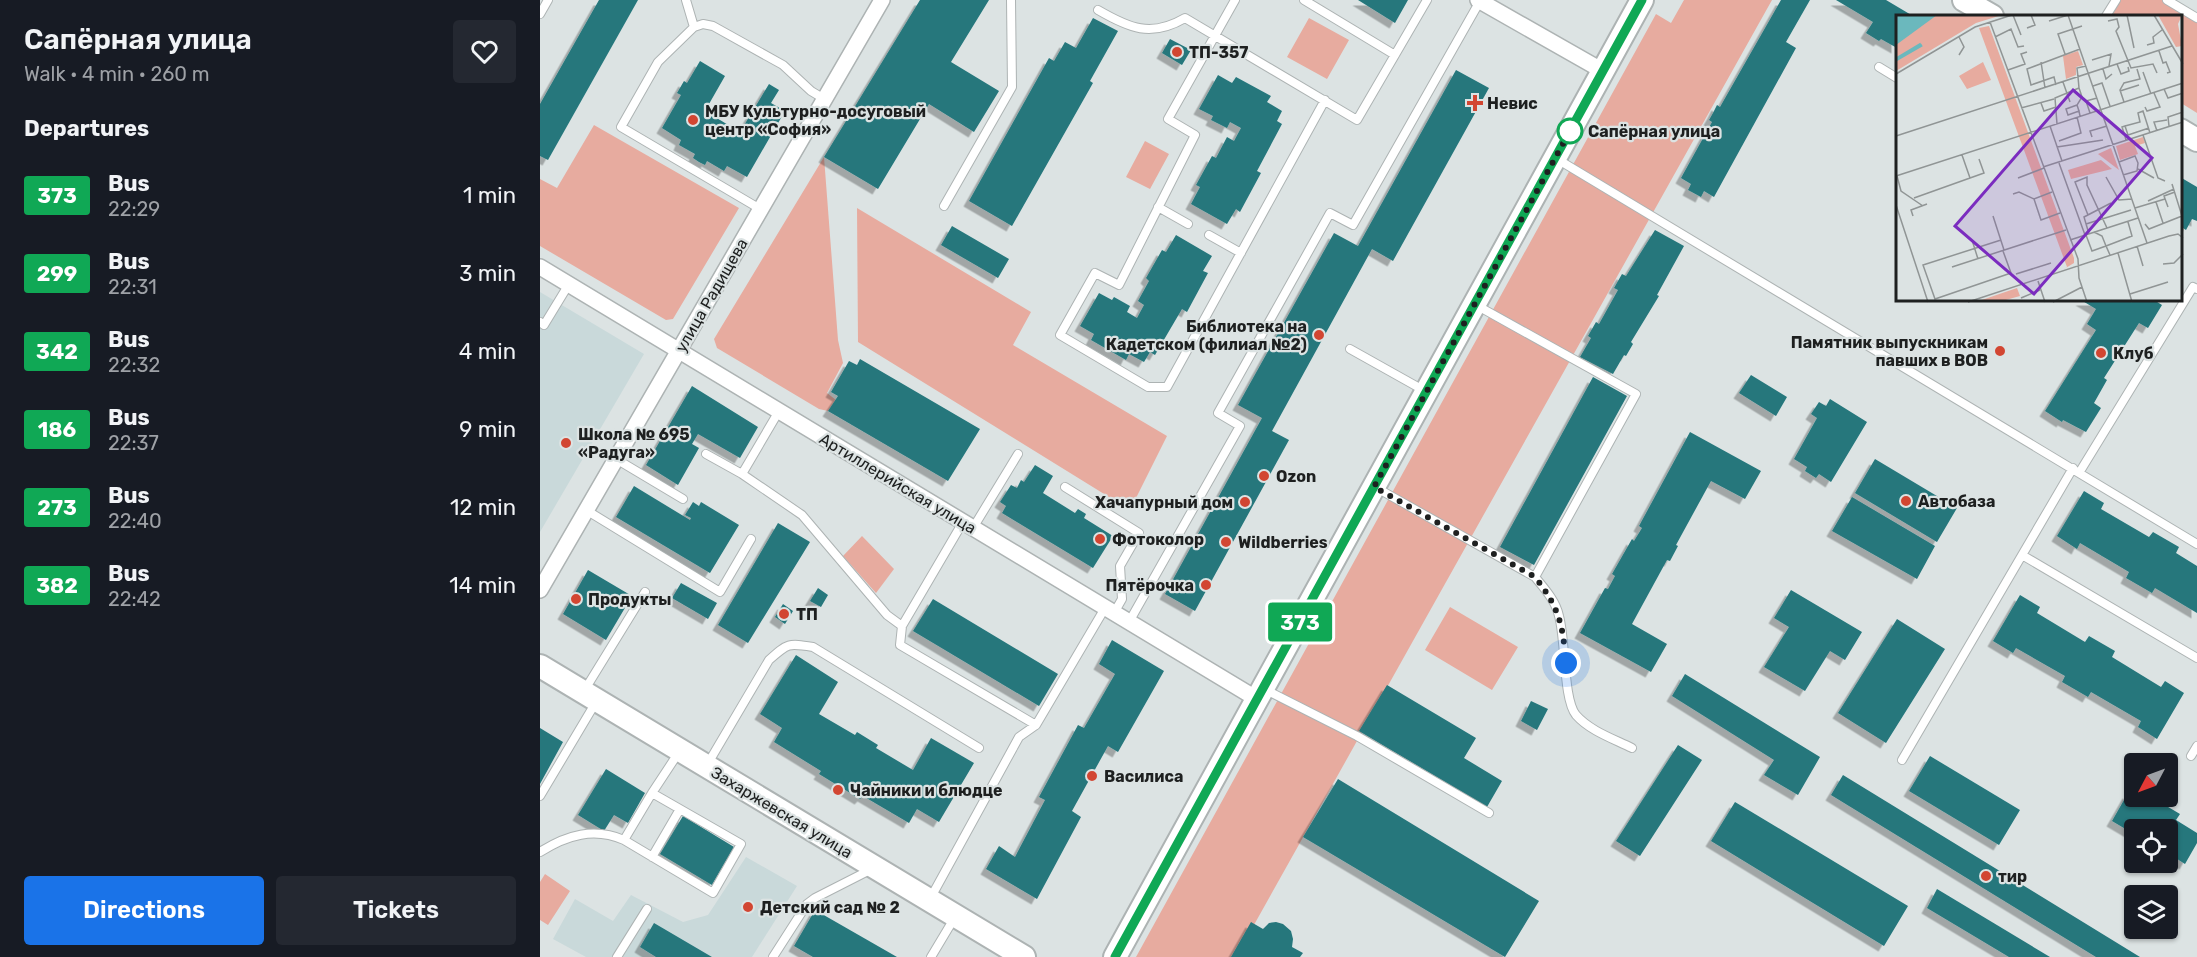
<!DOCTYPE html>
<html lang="en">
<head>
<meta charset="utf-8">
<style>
	:root { --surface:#171b24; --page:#242831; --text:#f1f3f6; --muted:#9ea1a6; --accent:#1a73e8 }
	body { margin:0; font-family:Rubik,sans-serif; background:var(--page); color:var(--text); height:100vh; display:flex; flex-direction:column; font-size:22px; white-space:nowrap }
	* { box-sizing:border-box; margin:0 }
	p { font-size:20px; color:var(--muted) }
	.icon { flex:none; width:33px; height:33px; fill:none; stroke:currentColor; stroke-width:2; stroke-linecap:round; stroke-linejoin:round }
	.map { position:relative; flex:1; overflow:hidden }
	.panel { display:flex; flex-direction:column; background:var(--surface); width:540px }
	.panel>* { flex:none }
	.badge { padding:0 12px; border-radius:4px; font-size:21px; line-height:39px }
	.needle { width:39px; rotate:229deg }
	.tools { position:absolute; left:1584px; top:753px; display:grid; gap:12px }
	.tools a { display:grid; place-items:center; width:54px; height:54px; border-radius:6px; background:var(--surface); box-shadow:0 2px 4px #0004; font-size:30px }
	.you { position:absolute; width:30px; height:30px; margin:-15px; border:4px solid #fff; border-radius:50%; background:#1a73e8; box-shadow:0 0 0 9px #1a73e833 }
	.map>.badge { position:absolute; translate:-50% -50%; box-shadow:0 0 0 3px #fff }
	h2 { padding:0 24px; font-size:22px; line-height:54px }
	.round { display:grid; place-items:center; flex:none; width:63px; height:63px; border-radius:6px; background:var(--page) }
	.head { display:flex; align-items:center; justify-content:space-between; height:102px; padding:0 24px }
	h1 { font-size:28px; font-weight:600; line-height:45px }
	.button { display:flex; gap:12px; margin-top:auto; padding:12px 24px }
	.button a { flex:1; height:69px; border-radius:6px; background:var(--accent); color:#fff; font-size:24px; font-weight:600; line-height:69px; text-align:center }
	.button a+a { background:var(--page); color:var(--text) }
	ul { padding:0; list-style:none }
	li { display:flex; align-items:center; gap:18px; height:78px; padding:0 24px }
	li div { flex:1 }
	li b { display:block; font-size:22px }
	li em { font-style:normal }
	li .badge { min-width:66px; font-weight:700; text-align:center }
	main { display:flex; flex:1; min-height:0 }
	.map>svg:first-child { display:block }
	.built { fill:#c9d9da }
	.green { fill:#e7ab9f }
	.building { fill:#25777c; filter:url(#shadow) }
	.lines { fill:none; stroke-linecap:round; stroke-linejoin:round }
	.lane-casing { stroke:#adb3b3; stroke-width:10 }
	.street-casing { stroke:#adb3b3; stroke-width:18 }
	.secondary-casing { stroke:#adb3b3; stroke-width:26 }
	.lane { stroke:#fff; stroke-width:8 }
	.street { stroke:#fff; stroke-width:15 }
	.secondary { stroke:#fff; stroke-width:22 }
	.line-casing { stroke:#fff; stroke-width:14 }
	.line { stroke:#10a855; stroke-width:9 }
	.walk { stroke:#1e2020; stroke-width:6; stroke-dasharray:0 10.8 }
	.poi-dot { fill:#d24632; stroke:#dce3e3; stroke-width:2 }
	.stop-dot { fill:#fff; stroke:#10a855; stroke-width:3 }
	.labels { text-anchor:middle; stroke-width:4.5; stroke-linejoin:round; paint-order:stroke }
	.poi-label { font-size:16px; font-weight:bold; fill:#1e2020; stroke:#dce3e3; text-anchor:start }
	.stop-label { font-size:16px; font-weight:bold; fill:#1e2020; stroke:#dce3e3; text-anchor:start }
	.street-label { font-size:16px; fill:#1e2020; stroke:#dce3e3 }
	.inset-river { fill:none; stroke:#6bb8bd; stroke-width:3 }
	.inset-road { fill:none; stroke:#909595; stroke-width:1.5 }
	.view { fill:#7b2cbf; fill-opacity:0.15; stroke:#7b2cbf; stroke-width:3 }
	.inset-edge { fill:none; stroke:#1e2020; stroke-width:3 }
</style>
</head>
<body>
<main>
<section class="panel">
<div class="head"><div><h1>Сапёрная улица</h1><p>Walk · 4 min · 260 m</p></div><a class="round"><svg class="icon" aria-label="heart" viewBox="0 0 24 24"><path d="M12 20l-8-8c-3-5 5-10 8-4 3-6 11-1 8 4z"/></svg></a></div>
<h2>Departures</h2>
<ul>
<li><span class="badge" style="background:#10a855;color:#fff">373</span><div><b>Bus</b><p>22:29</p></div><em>1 min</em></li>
<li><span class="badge" style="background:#10a855;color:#fff">299</span><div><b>Bus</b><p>22:31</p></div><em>3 min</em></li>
<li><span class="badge" style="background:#10a855;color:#fff">342</span><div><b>Bus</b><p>22:32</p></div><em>4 min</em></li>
<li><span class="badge" style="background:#10a855;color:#fff">186</span><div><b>Bus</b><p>22:37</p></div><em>9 min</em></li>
<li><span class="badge" style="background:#10a855;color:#fff">273</span><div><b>Bus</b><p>22:40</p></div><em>12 min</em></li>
<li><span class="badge" style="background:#10a855;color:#fff">382</span><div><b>Bus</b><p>22:42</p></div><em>14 min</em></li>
</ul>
<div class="button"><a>Directions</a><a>Tickets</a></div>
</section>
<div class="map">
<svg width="1657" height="957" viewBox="0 0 1657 957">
	<defs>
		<filter id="shadow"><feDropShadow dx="-5.5" dy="5.5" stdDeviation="0" flood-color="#0004"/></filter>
	</defs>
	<rect width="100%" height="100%" fill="#dce3e3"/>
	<path class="built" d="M0,292L104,354L0,532Z
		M206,857L257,886L212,957H46L13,939L35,899L73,921L91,895L143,922L168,915Z"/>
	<path class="green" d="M1144,0H1232L696,957H596L1116,14L1131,23Z
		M1580,0H1623L1657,20V113L1641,103L1640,16H1570Z
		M769,18L809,40L787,79L747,57Z
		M54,125L199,208L133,319L126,320L0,246V179L17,188Z
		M605,141L629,154L610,189L586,177Z
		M284,157L298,340L303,363L287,393L296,400L288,411L279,409L177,348L174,339Z
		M317,208L491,312L473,345L627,436L590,510L318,342Z
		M322,536L354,569L336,593L303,556Z
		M910,607L978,647L952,690L885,650Z
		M5,874L30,891L8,925L0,920V882Z"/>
	<path class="building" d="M59,0H98L8,160L0,156V104Z
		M380,0H449L411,62L459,91L434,132L389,104L338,189L284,157Z
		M818,0H868L855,23Z
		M1241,0H1270L1246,42L1256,48L1174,197L1164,191L1161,197L1148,190L1151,184L1141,178L1172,122L1169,120L1173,113L1177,105L1180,107Z
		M1296,0H1346L1373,16H1357V48L1341,39L1339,41L1326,33L1333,22Z
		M553,18L578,31L550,81L553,83L472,226L429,201L509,58L514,61L525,42L536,48Z
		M630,39L651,50L642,65L622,53Z
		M160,61L185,76L165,111L200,132L229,84L239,90L231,103L245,111L207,177L187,166L184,171L167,161L165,165L159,162L153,158L155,154L139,145L141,140L122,128L141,95L137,93L144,81L147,83Z
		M916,70L949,88L853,261L832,249L732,431L749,440L655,611L625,594L722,418L698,405L794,233L818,246Z
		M678,75L692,83L696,77L731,96L727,102L742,111L737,121L742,124L717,171L721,173L700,212L696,209L687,224L651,204L660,187L656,185L672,156L676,158L687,137L694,141L701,128L690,122L687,128L671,120L673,116L659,109Z
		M1640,177L1657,187V221L1652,219L1646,230L1640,226Z
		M412,226L469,259L458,278L401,245Z
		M1115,230L1144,246L1117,295L1119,296L1091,342L1093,344L1086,356L1084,355L1073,374L1040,357L1051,338L1048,336L1056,322L1059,324L1078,290L1074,288L1082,274L1086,276Z
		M636,235L672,256L663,271L668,273L647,312L642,309L615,355L610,352L604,362L589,354L586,360L551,340L554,334L540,326L559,293L572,300L574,297L590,306L587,312L597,318L604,305L598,301L609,281L606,278L622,250L626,252Z
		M1541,300H1614L1622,305L1608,328L1599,323L1564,378L1567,380L1554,403L1561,408L1546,432L1523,420L1522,422L1505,411L1556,330L1547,324L1556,309Z
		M320,359L440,429L408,481L288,411L298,396L291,392L309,361L317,365Z
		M1211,375L1247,397L1236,416L1199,393Z
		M1053,377L1087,396L994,565L960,547Z
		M152,386L218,427L200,458L158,434L152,444L159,448L138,485L106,465Z
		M1290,399L1327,422L1291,482L1279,474L1276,478L1265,471L1267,467L1254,459L1277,418L1271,414L1279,402L1286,406Z
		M1150,432L1221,471L1205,499L1171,481L1136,545L1138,546L1130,561L1127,560L1092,624L1127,644L1111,672L1040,633L1065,588L1068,589L1075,576L1072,574L1092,539L1094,541L1102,528L1099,526Z
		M1335,459L1417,508L1397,542L1315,493Z
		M495,465L513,476L503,493L535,513L538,509L546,514L544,518L573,536L553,568L462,513L466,506L460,502L471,485L477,488L481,480L484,482Z
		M94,486L150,520L151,518L145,515L153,502L159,506L161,502L199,525L170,573L76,517Z
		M1544,491L1564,503L1561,509L1609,537L1613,532L1639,547L1636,553L1657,566V613L1615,588L1612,593L1586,578L1589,572L1540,543L1537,549L1517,536Z
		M1312,497L1395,546L1377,579L1292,531Z
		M238,523L270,542L208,643L178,625Z
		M48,570L92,596L66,640L23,614Z
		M141,583L177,603L168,619L132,598Z
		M278,588L288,595L281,607L270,601Z
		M1251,590L1322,632L1305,660L1290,651L1265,691L1224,667L1249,627L1234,618Z
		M1480,595L1500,607L1497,613L1545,642L1549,636L1575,651L1572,657L1621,687L1625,681L1644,693L1617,739L1598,727L1601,721L1551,692L1548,697L1522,682L1525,676L1476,648L1473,653L1453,641Z
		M393,599L518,674L499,706L373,631Z
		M243,604L253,611L245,624L235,617Z
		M1357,619L1405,649L1346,743L1298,713Z
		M572,640L624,671L578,752L568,746L532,811L541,817L497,899L446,869L459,846L475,857L505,800L499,797L538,725L544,728L575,674L559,664Z
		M256,655L298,682L279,714L315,735L317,732L338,745L336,748L373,770L391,738L434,763L399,822L377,809L369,823L323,796L320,799L279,774L281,771L234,742L242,728L220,714Z
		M1145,674L1280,757L1258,795L1224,775L1234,760L1132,696Z
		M847,685L936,738L924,758L962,781L947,807L819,731Z
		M991,701L1008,709L997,730L981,721Z
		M0,728L23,742L0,784Z
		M1138,745L1162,760L1100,856L1076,841Z
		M1390,756L1480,810L1459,845L1369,791Z
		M66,769L105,793L88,823L74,815L64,831L38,815Z
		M1303,775L1600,957H1556L1291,795Z
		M798,779L999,901L965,957L763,837Z
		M1588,793L1614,807L1618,801L1640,814L1636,820L1657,833V843L1645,864L1628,853V830H1594V834L1572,821Z
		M1195,802L1368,906L1344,946L1171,841Z
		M143,816L194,847L172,885L120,854Z
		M1397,889L1510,957H1469L1387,908Z
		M275,910L357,957H273L254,946Z
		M711,922L723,929L729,923L736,922L743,924L751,931L753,939L752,947L763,953L760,957H691Z
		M114,923L172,957H116L100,947Z"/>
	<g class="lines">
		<g class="lane-casing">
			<path id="lane" d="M146,0L154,27
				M695,0L628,119L655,135L579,285L555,273L520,335L608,387H627L785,100
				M764,0L855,55
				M1627,0L1657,18
				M558,10C589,28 611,38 645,18L817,120L887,0
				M0,14L8,0
				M1566,16L1576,0
				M1339,67L1357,78
				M1017,159L1657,544
				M404,206L472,87L471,0
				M618,207L648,224
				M222,210L81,127L118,62L154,27L163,24L173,26L243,65L271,91L286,100
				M669,235L701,253
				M936,305L1096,394L995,577
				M0,322L4,325L29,284
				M810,349L885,391
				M166,454L202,474L262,515L347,615L362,626L360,645L496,725
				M76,459L143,499
				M1539,473L1653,287L1657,289
				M202,474L239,411
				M525,487L599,533L580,566L582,599L574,613
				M835,487L995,577C1004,588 1016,601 1019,616C1026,641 1023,699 1036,715C1050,731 1074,739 1092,748
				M46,510L180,592L211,539
				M433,528L478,454
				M1482,555L1657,658
				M589,622L700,426L678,413L790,213L813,225L940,1
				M362,626L423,522
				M724,689L817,736L949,813
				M44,691L105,592
				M1651,756L1657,746
				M1362,760L1533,468
				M167,765L229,660C248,643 248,643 273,647L439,748
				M0,796L56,702
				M84,840L173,893L201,844L112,793L139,752
				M0,852C27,835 54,827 84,840L112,793
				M112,857L140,809
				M390,899L479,737L496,725L565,608
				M77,957L107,909
				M233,957L267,904L275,898L330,870
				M391,957L415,917"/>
		</g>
		<g class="street-casing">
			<path id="street" d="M938,0L1063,71
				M0,267L717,699
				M0,590L342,0"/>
		</g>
		<g class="secondary-casing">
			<path id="secondary" d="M1424,0L1452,16
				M1640,130L1657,140
				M0,666L484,957
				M575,957L1102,0"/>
		</g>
		<use href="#lane" class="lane"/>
		<use href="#street" class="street"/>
		<use href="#secondary" class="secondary"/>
	</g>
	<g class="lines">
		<g class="line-casing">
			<path id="line" d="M575,957L1102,0"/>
		</g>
		<use href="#line" class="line"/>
		<path class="walk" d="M1026,663C1023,625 1019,607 995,577L834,487L1030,131"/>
	</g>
	<g class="poi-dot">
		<circle cx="637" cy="52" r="6"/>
		<path d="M932 94h6v6h6v6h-6v6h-6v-6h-6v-6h6z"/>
		<circle cx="153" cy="120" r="6"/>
		<circle cx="779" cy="335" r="6"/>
		<circle cx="1460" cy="351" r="6"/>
		<circle cx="1561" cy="353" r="6"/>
		<circle cx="26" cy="443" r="6"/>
		<circle cx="724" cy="476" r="6"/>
		<circle cx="1366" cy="501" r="6"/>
		<circle cx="705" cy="502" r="6"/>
		<circle cx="560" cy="539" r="6"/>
		<circle cx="686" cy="542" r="6"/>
		<circle cx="666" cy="585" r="6"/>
		<circle cx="36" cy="599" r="6"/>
		<circle cx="244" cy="614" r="6"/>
		<circle cx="552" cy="776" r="6"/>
		<circle cx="298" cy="790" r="6"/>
		<circle cx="1446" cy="876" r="6"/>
		<circle cx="208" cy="907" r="6"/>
	</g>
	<circle class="stop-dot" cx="1030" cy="131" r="12"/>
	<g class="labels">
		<g class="poi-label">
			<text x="649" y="58">ТП-357</text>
			<text x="947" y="109">Невис</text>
			<text x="165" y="117">МБУ Культурно-досуговый<tspan x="165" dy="18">центр «София»</tspan></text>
			<text x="767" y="332" text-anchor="end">Библиотека на<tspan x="767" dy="18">Кадетском (филиал №2)</tspan></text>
			<text x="1448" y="348" text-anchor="end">Памятник выпускникам<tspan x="1448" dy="18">павших в ВОВ</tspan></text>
			<text x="1573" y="359">Клуб</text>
			<text x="38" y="440">Школа № 695<tspan x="38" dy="18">«Радуга»</tspan></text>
			<text x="736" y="482">Ozon</text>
			<text x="1378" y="507">Автобаза</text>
			<text x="693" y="508" text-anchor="end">Хачапурный дом</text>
			<text x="572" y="545">Фотоколор</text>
			<text x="698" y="548">Wildberries</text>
			<text x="654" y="591" text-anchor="end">Пятёрочка</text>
			<text x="48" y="605">Продукты</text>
			<text x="256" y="620">ТП</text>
			<text x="564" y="782">Василиса</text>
			<text x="310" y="796">Чайники и блюдце</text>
			<text x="1458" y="882">тир</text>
			<text x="220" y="913">Детский сад № 2</text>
		</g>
		<g class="stop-label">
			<text x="1048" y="137">Сапёрная улица</text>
		</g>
		<g class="street-label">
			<text transform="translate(171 295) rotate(-60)" y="6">улица Радищева</text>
			<text transform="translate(358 483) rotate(31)" y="6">Артиллерийская улица</text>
			<text transform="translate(242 812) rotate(31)" y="6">Захаржевская улица</text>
		</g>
	</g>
	<g transform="translate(1356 15)">
		<rect width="286" height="286" fill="#dce3e3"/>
		<path d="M0,0H106L80,8L0,56ZM262,0H286L282,9L286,31L280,32ZM93,11L178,243V248L168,254L171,252L83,13ZM182,36L187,50L180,52V60L170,64L167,41ZM87,47L95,65L71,74L63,61ZM247,122L249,128L239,131L242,139L224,145L220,131ZM215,133L223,155L202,139ZM205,145L216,154L175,164L172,155ZM121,273L124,281L106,286L80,287Z" fill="#e7ab9f"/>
		<path d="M0,0H41L0,30Z" fill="#6bb8bd"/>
		<path class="inset-river" d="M0,44L25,29M0,45L26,30"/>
		<path class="inset-road" d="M117,0L125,20M172,0L251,228M231,0L238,33M258,0L287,49M153,6L172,0M212,6L221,4L223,12L220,16L235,53L257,49L261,58M94,7L182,244L183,263L191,287M131,13L139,10L135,0M63,22L68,32L63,40M99,22L115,14L122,32L128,31M251,30L258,28L257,22L266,15M263,36L267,48L270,47L274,57L271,58M169,39L162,19L186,11M196,45L215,39L213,51M145,47L149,73M221,49L225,59L233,56L232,52M207,54L210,64L216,59M112,55L129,49L125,39L131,37M247,57L255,79M0,59L79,12L116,0M182,62L181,53L190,51M167,67L174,87M160,70L158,62L135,70L131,54L184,34M197,71L206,68L214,91M268,74L272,83L287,78M224,76L243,70M228,87L224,75L228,68L244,64L241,54M145,88L148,96L160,92M181,90L170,94L172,100L183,96L184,101M249,92L251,96L264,92L258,78M125,93L158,84M183,96L181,90L186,82L183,73M194,98L190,86L201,83M161,109L159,83L183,73L182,62M154,111L166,146M229,111L244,107L242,98L247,96L254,118M273,111L272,102L287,97M261,116L258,107L271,105M247,120L262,163L269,166M0,121L276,31M229,121L226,112L229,111L232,120M196,122L194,116L211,111M230,125L229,121L253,113M163,126L185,118L181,102M161,132L207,125M66,140L74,163M223,147L239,141L242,148L241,156L227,160M163,148L189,220M147,152L287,107M242,154L258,163M0,161L287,68M1,161L5,176L27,191M210,162L223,185L236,184M122,163L148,153M117,179L123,177L138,184L156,177M18,183L88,158L83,144M138,184L145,205L164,198M252,186L278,174M260,187L267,208M0,190L32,287M272,192L268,181L279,177M239,193L269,184M192,200L179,167L191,162V170L211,213M17,201L15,195L31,189M97,201L108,235M190,209L235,195M249,209L253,214L286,201L276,169M198,217L206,221L210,231M193,219L188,202L215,188M190,220L196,236L210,231L214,240M76,225L82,244M105,225L27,250L39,284L115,258L107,236M174,225L242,203M210,231L236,221L232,207M241,231L247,251M222,238L236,287M267,249L278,248L287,239M56,252L170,215M120,259L155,248M142,266L149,287M234,279L272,267M125,283L144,275M72,287L273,221L282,219L287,223M157,287L186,272"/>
		<path class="view" d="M177,75L256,143L138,279L59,211Z"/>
		<rect width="286" height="286" class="inset-edge"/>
	</g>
</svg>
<div class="tools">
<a><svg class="needle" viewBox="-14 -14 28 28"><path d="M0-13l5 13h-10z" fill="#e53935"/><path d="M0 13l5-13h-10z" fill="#9ea1a6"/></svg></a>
<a><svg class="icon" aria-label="locate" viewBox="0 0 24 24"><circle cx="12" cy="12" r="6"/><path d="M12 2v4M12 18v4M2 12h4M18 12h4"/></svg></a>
<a><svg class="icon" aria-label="layers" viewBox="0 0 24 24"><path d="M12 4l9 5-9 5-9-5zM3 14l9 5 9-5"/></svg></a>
</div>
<div class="you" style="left:1026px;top:663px"></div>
<b class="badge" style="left:760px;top:622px;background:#10a855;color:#fff">373</b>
</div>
</main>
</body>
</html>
